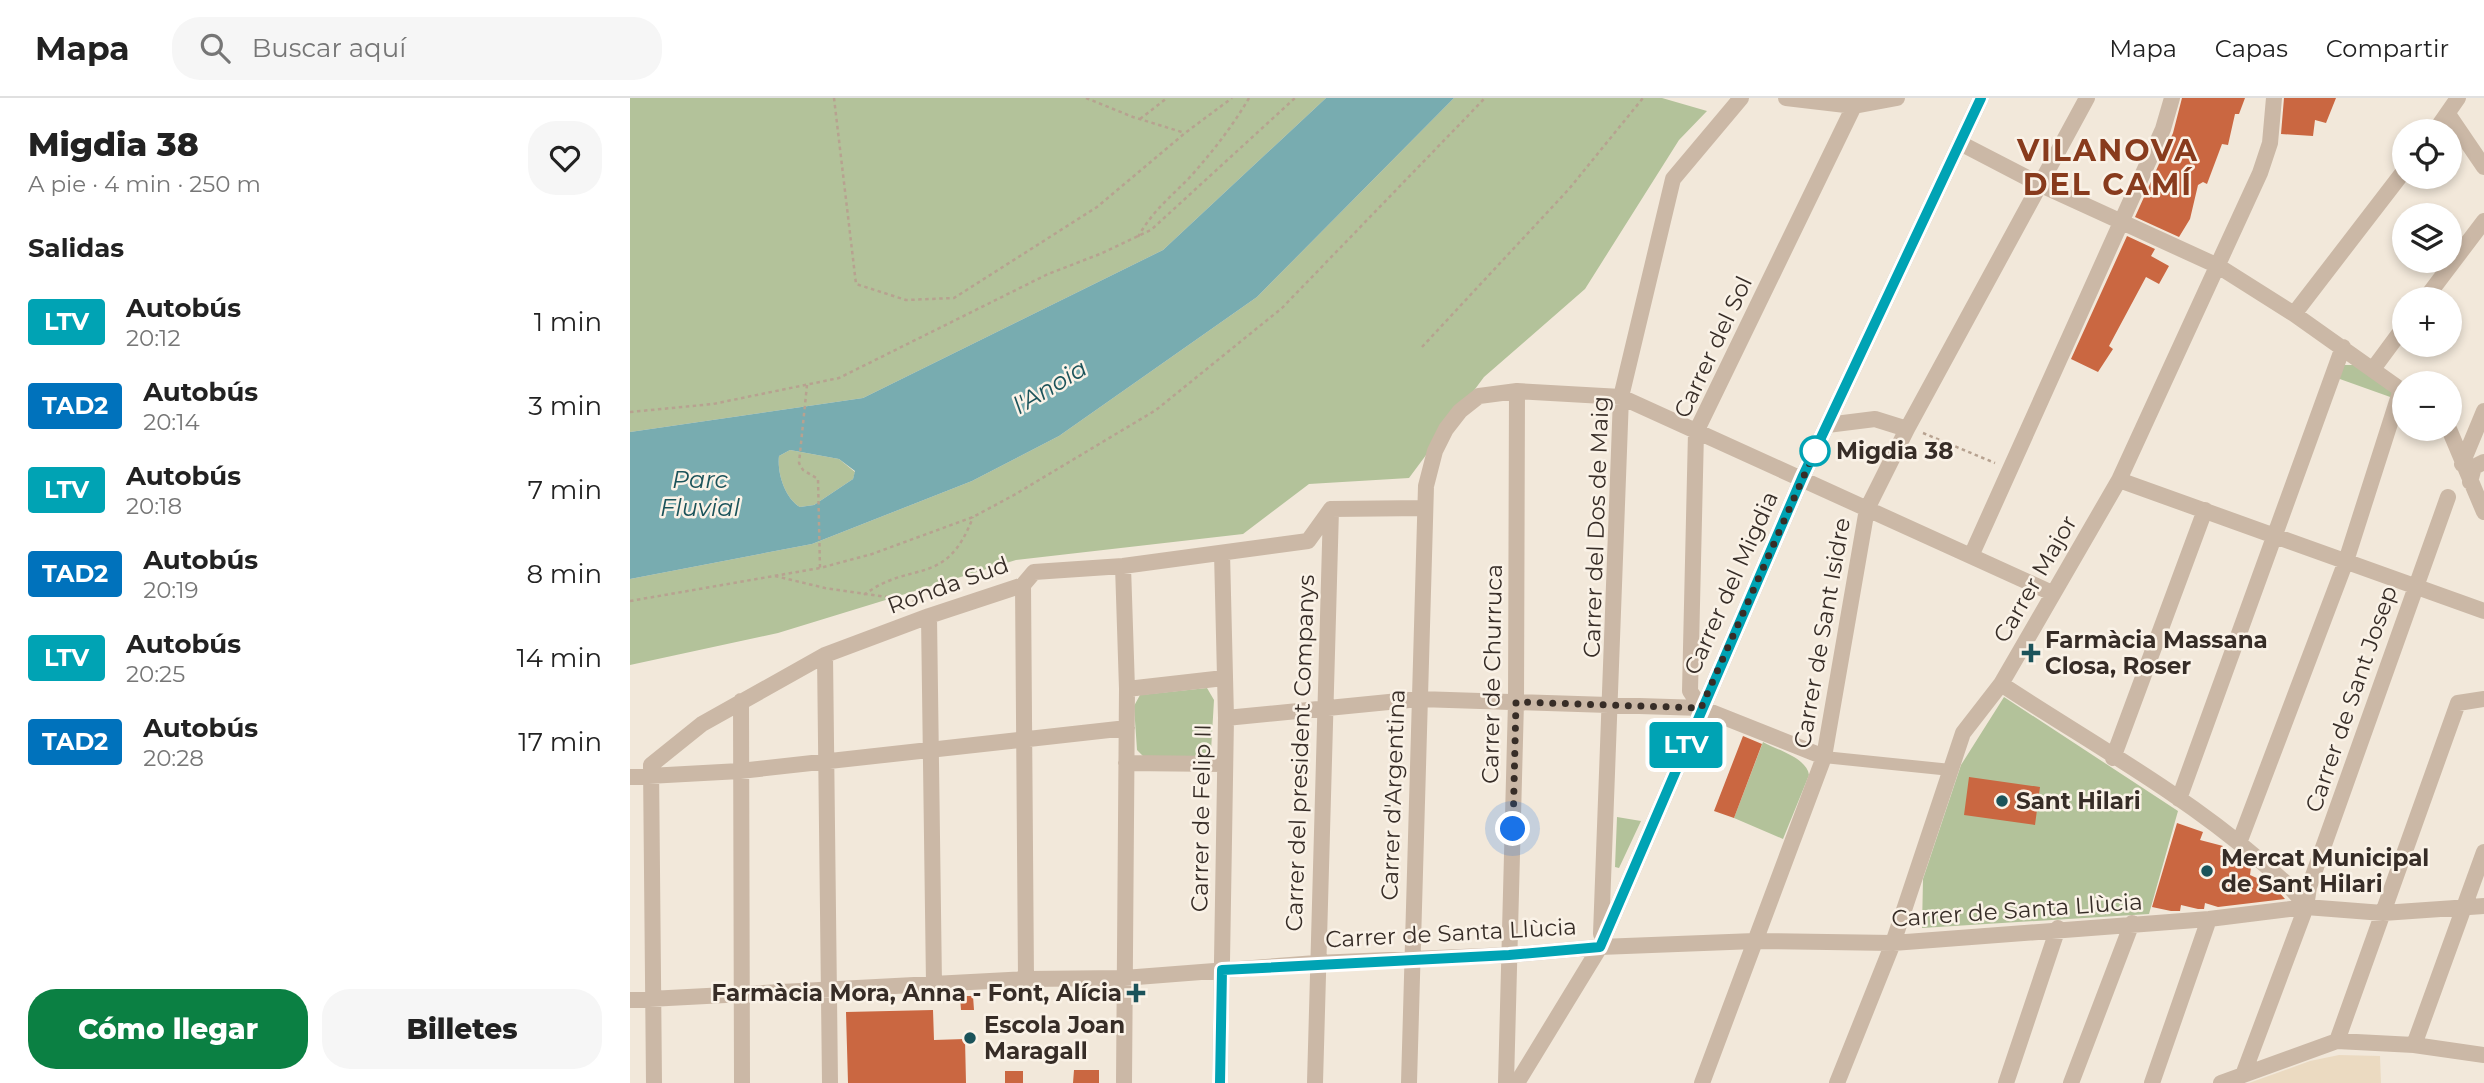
<!DOCTYPE html>
<html lang="es">
<head>
<meta charset="utf-8">
<style>
	:root { --surface:#fff; --page:#f6f6f6; --text:#222; --muted:#767676; --line:#e0e0e0; --accent:#0b8043 }
	body { margin:0; font-family:Montserrat,sans-serif; background:var(--page); color:var(--text); height:100vh; display:flex; flex-direction:column; font-size:26px; white-space:nowrap }
	* { box-sizing:border-box; margin:0 }
	p { font-size:23px; color:var(--muted) }
	.icon { flex:none; width:38px; height:38px; fill:none; stroke:currentColor; stroke-width:2; stroke-linecap:round; stroke-linejoin:round }
	.map { position:relative; flex:1; overflow:hidden }
	.details { display:flex; flex-direction:column; background:var(--surface); width:630px }
	.details>* { flex:none }
	.badge { padding:0 14px; border-radius:5px; font-size:24px; line-height:46px }
	.buttons { position:absolute; left:1762px; top:21px; display:grid; gap:14px }
	.buttons a { display:grid; place-items:center; width:70px; height:70px; border-radius:50%; background:var(--surface); box-shadow:0 4px 10px #0003; font-size:35px }
	.you { position:absolute; width:35px; height:35px; margin:-18px; border:5px solid #fff; border-radius:50%; background:#1a73e8; box-shadow:0 0 0 10px #1a73e833 }
	.map>.badge { position:absolute; translate:-50% -50%; box-shadow:0 0 0 4px #fff }
	h2 { padding:0 28px; font-size:26px; line-height:63px }
	.round { display:grid; place-items:center; flex:none; width:74px; height:74px; border-radius:28px; background:var(--page) }
	.headline { display:flex; align-items:center; justify-content:space-between; height:119px; padding:0 28px }
	h1 { font-size:33px; font-weight:800; line-height:52px }
	.cta { display:flex; gap:14px; margin-top:auto; padding:14px 28px }
	.cta a { flex:1; height:80px; border-radius:28px; background:var(--accent); color:#fff; font-size:28px; font-weight:800; line-height:80px; text-align:center }
	.cta a+a { background:var(--page); color:var(--text) }
	ul { padding:0; list-style:none }
	li { display:flex; align-items:center; gap:21px; height:84px; padding:0 28px }
	li div { flex:1 }
	li b { display:block; font-size:26px }
	li em { font-style:normal }
	li .badge { min-width:77px; font-weight:700; text-align:center }
	header { display:flex; align-items:center; gap:42px; box-sizing:border-box; height:98px; padding:0 35px; background:var(--surface); border-bottom:2px solid var(--line) }
	header strong { font-size:33px }
	nav { display:flex; gap:38px; margin-inline-start:auto; font-size:24px }
	.search { width:490px; height:63px; background:var(--page); display:flex; align-items:center; gap:18px; box-sizing:border-box; padding:0 24px; border-radius:28px; color:var(--muted); font-size:26px }
	main { display:flex; flex:1; min-height:0 }
	.map>svg:first-child { display:block }
	.green { fill:#b3c29a }
	.plaza { fill:#ebdac1 }
	.water { fill:#78acb0; fill-rule:evenodd }
	.building { fill:#ca6741 }
	.lines { fill:none; stroke-linecap:round; stroke-linejoin:round }
	.path { stroke:#b7a290; stroke-width:2.5; stroke-dasharray:3.5 3.5; stroke-linecap:butt }
	.pedestrian { stroke:#cbb8a6; stroke-width:12 }
	.minor { stroke:#cbb8a6; stroke-width:16 }
	.line-casing { stroke:#fff; stroke-width:16 }
	.line { stroke:#00a3b4; stroke-width:10 }
	.walk { stroke:#372d27; stroke-width:7; stroke-dasharray:0 12.6 }
	.stop-dot { fill:#fff; stroke:#00a3b4; stroke-width:3.5 }
	.poi-dot { fill:#1b535a; stroke:#faf2e7; stroke-width:2.5 }
	.labels { text-anchor:middle; stroke-width:5; stroke-linejoin:round; paint-order:stroke }
	.street-label { font-size:23px; fill:#372d27; stroke:#faf2e7 }
	.stop-label { font-size:23px; font-weight:bold; fill:#372d27; stroke:#faf2e7; text-anchor:start }
	.poi-label { font-size:23px; font-weight:bold; fill:#372d27; stroke:#faf2e7; text-anchor:start }
	.water-label { font-size:24px; font-style:italic; fill:#1b535a; stroke:#faf2e7 }
	.district-label { font-size:30px; font-weight:bold; letter-spacing:2px; fill:#883b1d; stroke:#faf2e7 }
</style>
</head>
<body>
<header>
<strong>Mapa</strong>
<div class="search"><svg class="icon" aria-label="search" viewBox="0 0 24 24"><circle cx="10" cy="10" r="6"/><path d="M15 15l6 6"/></svg>Buscar aquí</div>
<nav><a>Mapa</a><a>Capas</a><a>Compartir</a></nav>
</header>
<main>
<section class="details">
<div class="headline"><div><h1>Migdia 38</h1><p>A pie · 4 min · 250 m</p></div><a class="round"><svg class="icon" aria-label="heart" viewBox="0 0 24 24"><path d="M12 20l-8-8c-3-5 5-10 8-4 3-6 11-1 8 4z"/></svg></a></div>
<h2>Salidas</h2>
<ul>
<li><span class="badge" style="background:#00a3b4;color:#fff">LTV</span><div><b>Autobús</b><p>20:12</p></div><em>1 min</em></li>
<li><span class="badge" style="background:#0072bc;color:#fff">TAD2</span><div><b>Autobús</b><p>20:14</p></div><em>3 min</em></li>
<li><span class="badge" style="background:#00a3b4;color:#fff">LTV</span><div><b>Autobús</b><p>20:18</p></div><em>7 min</em></li>
<li><span class="badge" style="background:#0072bc;color:#fff">TAD2</span><div><b>Autobús</b><p>20:19</p></div><em>8 min</em></li>
<li><span class="badge" style="background:#00a3b4;color:#fff">LTV</span><div><b>Autobús</b><p>20:25</p></div><em>14 min</em></li>
<li><span class="badge" style="background:#0072bc;color:#fff">TAD2</span><div><b>Autobús</b><p>20:28</p></div><em>17 min</em></li>
</ul>
<div class="cta"><a>Cómo llegar</a><a>Billetes</a></div>
</section>
<div class="map">
<svg width="1854" height="985" viewBox="0 0 1854 985">
	<rect width="100%" height="100%" fill="#f2e8da"/>
	<path class="green" d="M0,0H696L533,152L233,300L0,334Z
		M824,0H1032L1077,13L1049,42L955,191L854,279L779,380L679,386L613,436L386,462L148,535L0,567V481L182,446L342,383L429,338L627,199Z
		M1712,267H1726L1765,296L1763,300L1707,280Z
		M160,352L209,361L225,374L223,381L184,407L170,409C155,400 147,375 149,358Z
		M577,590L584,602L581,653L574,658H513L507,652L504,608L510,597Z
		M1374,599L1548,713L1519,816L1292,830L1293,781L1331,667Z
		M1133,644C1147,652 1177,660 1179,677L1153,741L1104,720Z
		M987,719L1011,723L989,770L985,769Z"/>
	<path class="plaza" d="M1709,957L1750,958L1751,985H1619L1680,963Z"/>
	<path class="water" d="M696,0H824L627,199L429,338L342,383L182,446L0,481V334L233,300L533,152ZM160,352L209,361L225,373L223,381L184,407L170,409C155,400 147,375 149,358Z"/>
	<path class="building" d="M1552,0H1615L1609,16H1605L1598,47L1592,46L1577,86L1573,84L1568,87L1560,121L1549,139L1505,119L1543,35Z
		M1654,0H1706L1696,25L1685,22L1683,38L1651,36Z
		M1497,138L1525,151L1521,158L1539,168L1529,186L1516,179L1479,248L1483,251L1468,274L1441,261Z
		M1113,638L1132,646L1104,720L1084,713Z
		M1339,679L1410,689L1405,727L1334,717Z
		M1547,725L1573,734L1570,742L1593,748L1590,757L1615,764L1614,768L1621,769L1620,777L1638,785V789L1648,793L1655,801L1588,809L1575,805L1574,811H1568L1551,807L1550,813H1541L1522,809Z
		M330,898H343L344,912H331Z
		M303,912L304,942L335,941L336,985H218L216,914Z
		M444,972H469V985H443Z
		M375,973H393V985H375Z"/>
	<g class="lines">
		<path class="path" d="M204,0L226,186L276,202L324,200L467,109L555,35L602,0
			M456,0L503,19L555,35
			M510,21L537,0
			M508,139C522,113 542,98 561,78C583,53 602,29 619,0
			M792,249L939,91L1013,0
			M177,287L169,365L173,372L188,381L190,470
			M0,314L83,306L209,280L418,176L470,156L521,132L665,0
			M1293,335L1365,365
			M145,478L195,490L290,504
			M234,497C281,461 316,491 343,419
			M0,503L190,470L242,456L343,419L384,397L526,312L652,210L855,0"/>
		<path class="pedestrian" d="M1194,659L1321,672"/>
		<path class="minor" d="M1156,0L1224,8L1267,0
			M1818,16L1854,69
			M1805,33L1828,0
			M1330,45L1411,87L1588,168L1664,216L1774,294
			M1795,201L1854,123
			M1664,216L1774,73
			M1743,271L1774,229
			M1197,327L1245,321L1277,331
			M1819,331L1854,414
			M1832,366L1854,313
			M1489,382L1854,513
			M1840,384L1844,369L1854,364
			M701,411L795,410
			M1341,458L1533,31L1542,0
			M493,468L497,591L494,985
			M393,487L396,881
			M299,518L304,886
			M195,557L200,985
			M1371,586C1456,642 1549,693 1627,760C1645,776 1663,789 1676,809
			M497,591L594,580
			M111,603L112,985
			M1071,610L1060,593L1066,334L1224,8
			M596,620L789,601L1071,610L1194,659
			M1483,660L1575,412
			M496,665L594,666
			M0,679L110,673L497,630
			M1549,701L1713,249
			M1609,745L1716,463L1771,291
			M971,836L991,299L1043,81L1111,0
			M0,902L396,881L494,880L686,865L879,857L970,849L1125,843L1263,845L1579,821L1676,809L1753,815L1854,808
			M1707,943L1828,605L1854,601
			M1784,947L1854,754
			M1613,977L1676,809L1679,789L1818,399
			M24,985L21,667L72,626L195,557L299,518L393,487L404,474L493,468L678,443L701,411
			M590,985L596,620L592,455
			M685,985L701,411
			M779,985L796,388L805,353L816,331L830,313L849,298L887,293L991,299L1422,495
			M876,985L886,604L887,293
			M887,985L970,849L1172,380L1351,0
			M1072,985L1194,659L1237,411L1277,331L1457,0
			M1207,985L1263,845L1333,635L1371,586L1489,382L1630,75L1640,45L1644,0
			M1376,985L1428,830
			M1441,985L1502,825
			M1522,985L1579,821
			M1591,985L1707,943L1784,947L1854,957"/>
	</g>
	<g class="lines">
		<g class="line-casing">
			<path id="line" d="M590,985L592,872L879,857L970,849L1172,380L1351,0"/>
		</g>
		<use href="#line" class="line"/>
		<path class="walk" d="M883,731L886,604L1071,610L1185,353"/>
	</g>
	<circle class="stop-dot" cx="1185" cy="353" r="14"/>
	<g class="poi-dot">
		<path d="M1397.5 544.5h7v7h7v7h-7v7h-7v-7h-7v-7h7z"/>
		<circle cx="1372" cy="703" r="7"/>
		<circle cx="1577" cy="773" r="7"/>
		<path d="M502.5 884.5h7v7h7v7h-7v7h-7v-7h-7v-7h7z"/>
		<circle cx="340" cy="940" r="7"/>
	</g>
	<g class="labels">
		<g class="street-label">
			<text transform="translate(1083 249) rotate(-65)" y="8">Carrer del Sol</text>
			<text transform="translate(966 429) rotate(-88)" y="8">Carrer del Dos de Maig</text>
			<text transform="translate(1405 481) rotate(-60)" y="8">Carrer Major</text>
			<text transform="translate(1101 485) rotate(-66)" y="8">Carrer del Migdia</text>
			<text transform="translate(318 487) rotate(-20)" y="8">Ronda Sud</text>
			<text transform="translate(1192 535) rotate(-80)" y="8">Carrer de Sant Isidre</text>
			<text transform="translate(862 576) rotate(-89)" y="8">Carrer de Churruca</text>
			<text transform="translate(1721 601) rotate(-71)" y="8">Carrer de Sant Josep</text>
			<text transform="translate(670 655) rotate(-88)" y="8">Carrer del president Companys</text>
			<text transform="translate(763 697) rotate(-88)" y="8">Carrer d'Argentina</text>
			<text transform="translate(571 720) rotate(-89)" y="8">Carrer de Felip II</text>
			<text transform="translate(1387 812) rotate(-4)" y="8">Carrer de Santa Llùcia</text>
			<text transform="translate(821 835) rotate(-3)" y="8">Carrer de Santa Llùcia</text>
		</g>
		<g class="stop-label">
			<text x="1206" y="361">Migdia 38</text>
		</g>
		<g class="poi-label">
			<text x="1415" y="550">Farmàcia Massana<tspan x="1415" dy="26">Closa, Roser</tspan></text>
			<text x="1386" y="711">Sant Hilari</text>
			<text x="1591" y="768">Mercat Municipal<tspan x="1591" dy="26">de Sant Hilari</tspan></text>
			<text x="492" y="903" text-anchor="end">Farmàcia Mora, Anna - Font, Alícia</text>
			<text x="354" y="935">Escola Joan<tspan x="354" dy="26">Maragall</tspan></text>
		</g>
		<g class="water-label">
			<text transform="translate(420 289) rotate(-31)" y="8">l'Anoia</text>
			<text x="70" y="390">Parc<tspan x="70" dy="28">Fluvial</tspan></text>
		</g>
		<g class="district-label">
			<text x="1478" y="63">VILANOVA<tspan x="1478" dy="34">DEL CAMÍ</tspan></text>
		</g>
	</g>
</svg>
<div class="buttons">
<a><svg class="icon" aria-label="locate" viewBox="0 0 24 24"><circle cx="12" cy="12" r="6"/><path d="M12 2v4M12 18v4M2 12h4M18 12h4"/></svg></a>
<a><svg class="icon" aria-label="layers" viewBox="0 0 24 24"><path d="M12 4l9 5-9 5-9-5zM3 14l9 5 9-5"/></svg></a>
<a>+</a>
<a>−</a>
</div>
<div class="you" style="left:883px;top:731px"></div>
<b class="badge" style="left:1056px;top:647px;background:#00a3b4;color:#fff">LTV</b>
</div>
</main>
</body>
</html>
